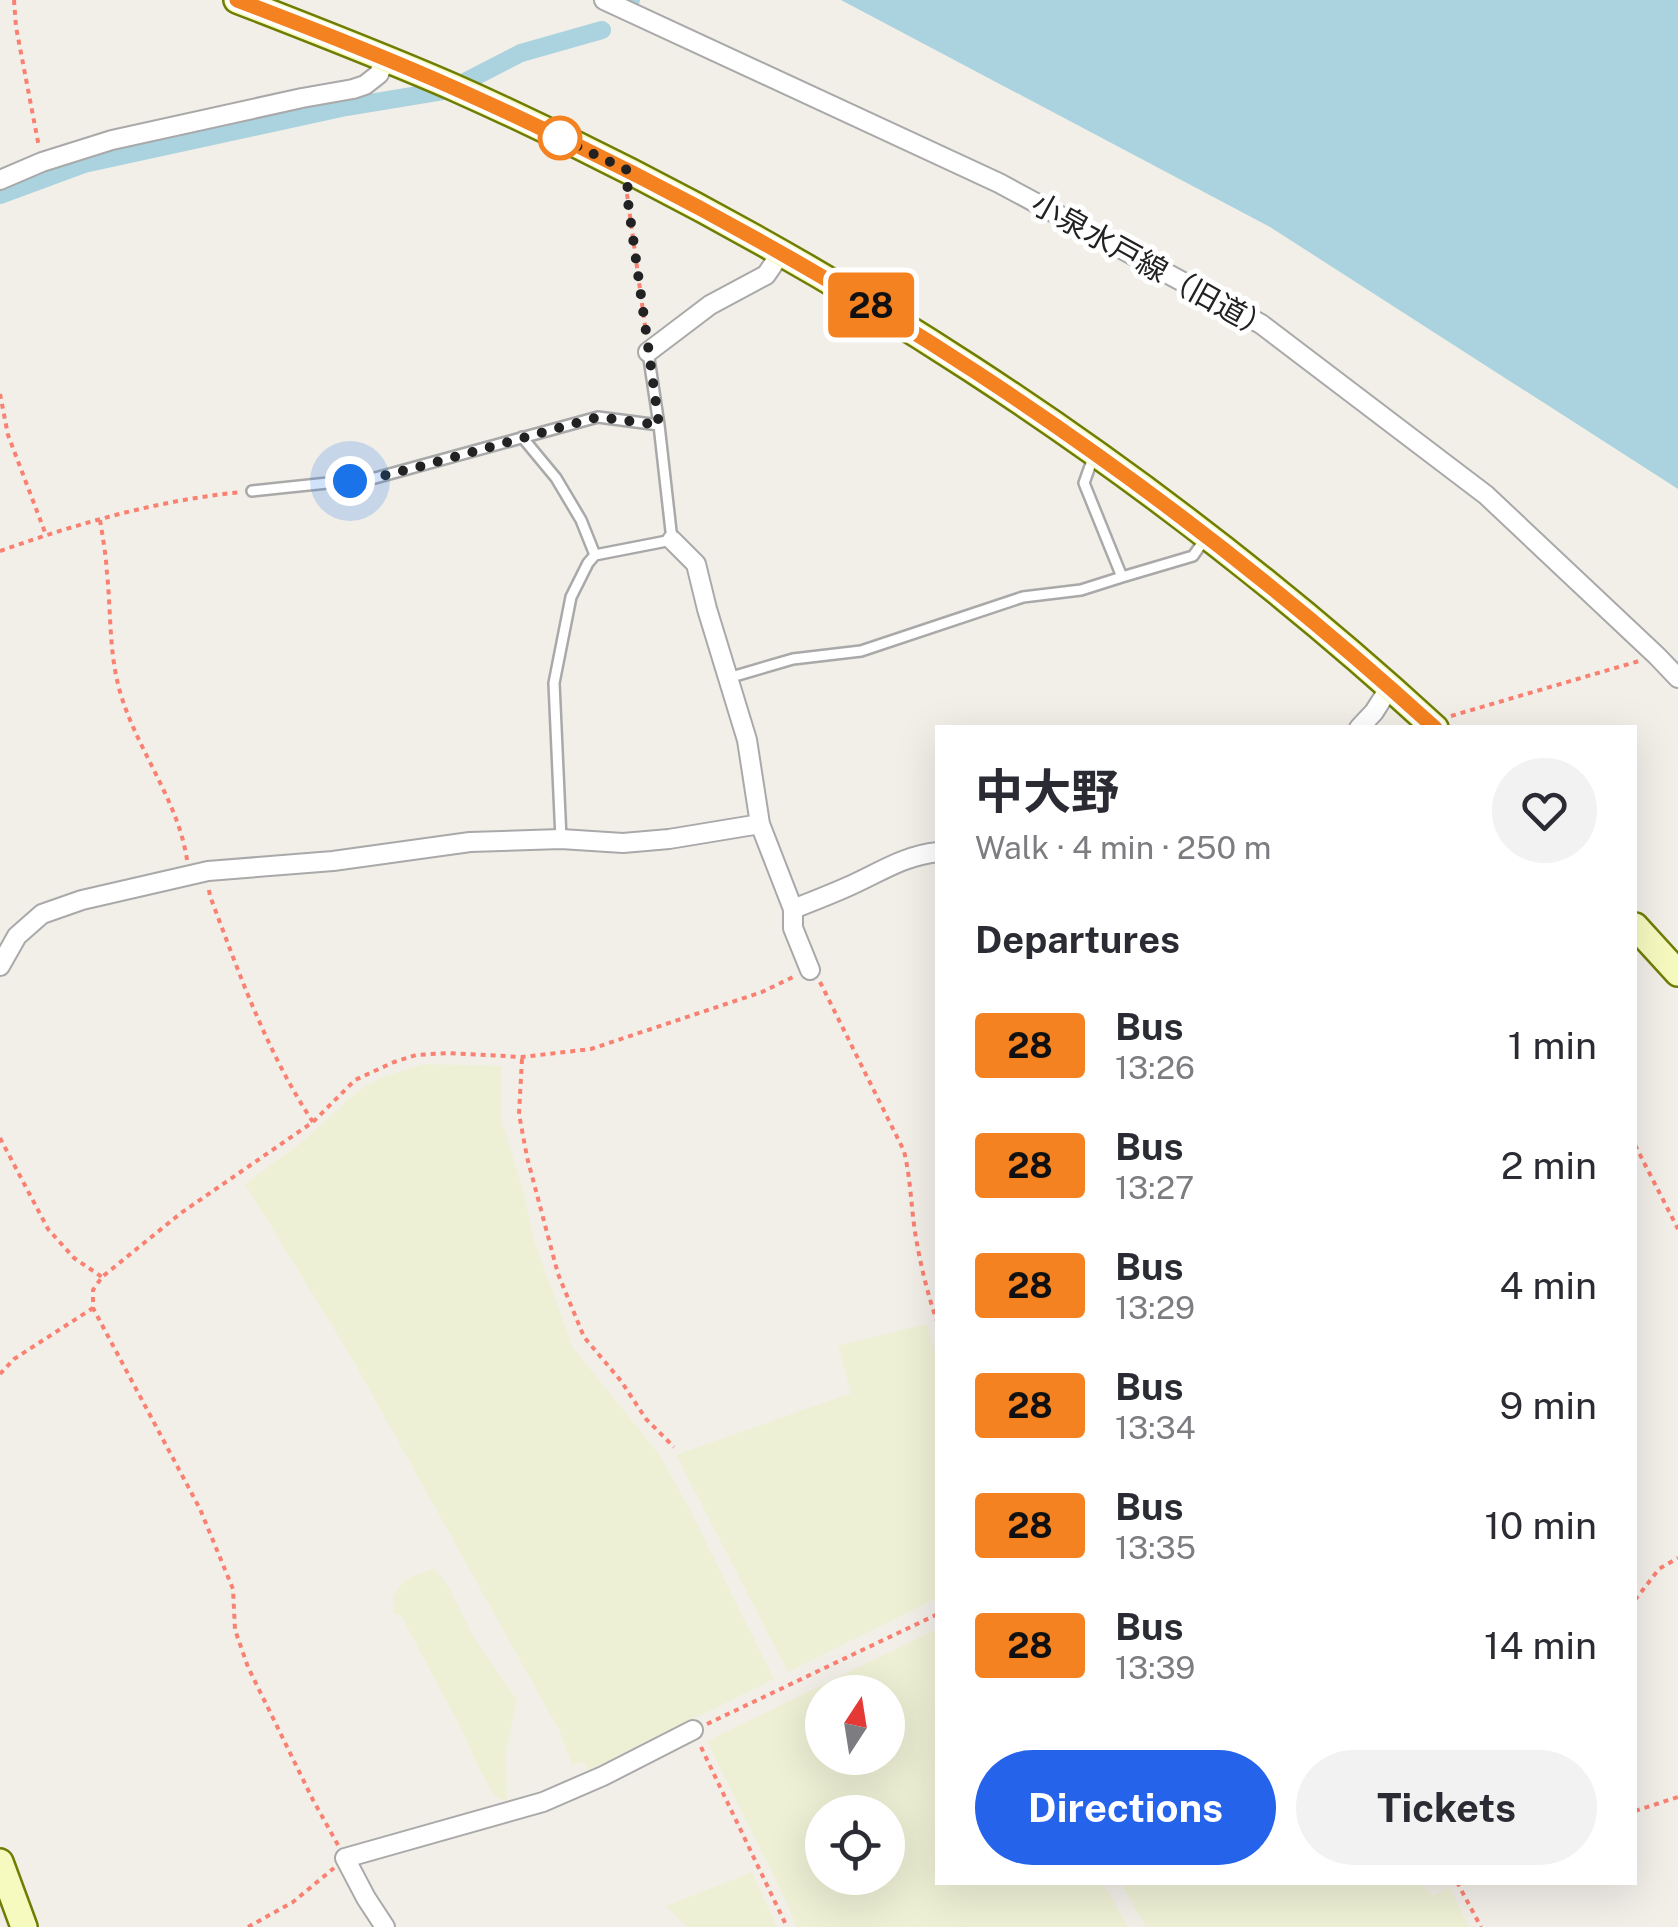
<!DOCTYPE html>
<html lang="en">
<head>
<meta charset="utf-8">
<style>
	:root { --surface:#fff; --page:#f2f2f3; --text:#2b2b33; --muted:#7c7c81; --accent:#2563eb }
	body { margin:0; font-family:"Public Sans","Noto Sans JP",sans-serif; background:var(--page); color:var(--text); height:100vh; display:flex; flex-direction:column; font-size:38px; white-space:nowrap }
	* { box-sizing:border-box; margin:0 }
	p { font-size:32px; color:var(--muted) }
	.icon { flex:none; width:55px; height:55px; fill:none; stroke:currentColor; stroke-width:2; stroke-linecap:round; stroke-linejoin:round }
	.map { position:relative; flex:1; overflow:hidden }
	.side { position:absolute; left:935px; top:725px; width:702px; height:1160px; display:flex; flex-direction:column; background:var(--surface); border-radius:0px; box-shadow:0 10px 40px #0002 }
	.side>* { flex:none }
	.badge { padding:0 20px; border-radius:8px; font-size:35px; line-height:65px }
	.needle { width:65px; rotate:12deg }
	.controls { position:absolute; left:805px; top:1675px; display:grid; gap:20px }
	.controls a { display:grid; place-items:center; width:100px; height:100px; border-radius:50%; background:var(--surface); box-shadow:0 10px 40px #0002; font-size:50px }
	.you { position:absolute; width:50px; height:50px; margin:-25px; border:8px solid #fff; border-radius:50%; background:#1a73e8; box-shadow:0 0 0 15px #1a73e833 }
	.map>.badge { position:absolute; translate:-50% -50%; box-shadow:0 0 0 5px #fff }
	h2 { padding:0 40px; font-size:38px; line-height:90px }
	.round { display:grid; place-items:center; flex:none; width:105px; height:105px; border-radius:52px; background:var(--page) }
	.overview { display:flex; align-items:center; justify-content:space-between; height:170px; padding:0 40px }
	h1 { font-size:48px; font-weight:700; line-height:75px }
	.button { display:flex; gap:20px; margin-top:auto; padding:20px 40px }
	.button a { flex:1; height:115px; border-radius:60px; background:var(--accent); color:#fff; font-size:40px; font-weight:700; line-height:115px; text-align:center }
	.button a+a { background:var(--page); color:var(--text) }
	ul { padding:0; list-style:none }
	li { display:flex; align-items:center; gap:30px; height:120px; padding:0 40px }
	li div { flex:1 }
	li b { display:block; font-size:38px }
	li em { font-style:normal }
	li .badge { min-width:110px; font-weight:700; text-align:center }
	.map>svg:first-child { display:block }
	.farmland { fill:#eef0d5; fill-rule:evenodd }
	.water { fill:#aad3df }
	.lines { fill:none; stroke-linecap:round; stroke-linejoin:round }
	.canal { stroke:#aad3df; stroke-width:18 }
	.lane-casing { stroke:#a9a9a9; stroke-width:14 }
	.street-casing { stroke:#a9a9a9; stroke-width:22 }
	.secondary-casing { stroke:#707d05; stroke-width:30 }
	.path { stroke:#fa8072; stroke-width:4; stroke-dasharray:5 5; stroke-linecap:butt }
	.lane { stroke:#fff; stroke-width:9 }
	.street { stroke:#fff; stroke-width:18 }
	.secondary { stroke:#f7fabf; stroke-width:25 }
	.line-casing { stroke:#fff; stroke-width:22 }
	.line { stroke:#f58220; stroke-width:15 }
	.walk { stroke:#222; stroke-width:10; stroke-dasharray:0 18 }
	.stop-dot { fill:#fff; stroke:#f58220; stroke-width:5 }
	.labels { text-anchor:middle; stroke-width:10; stroke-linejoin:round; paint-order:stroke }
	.street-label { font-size:30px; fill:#222; stroke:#fff }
</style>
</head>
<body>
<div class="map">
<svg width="1678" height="1927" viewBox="0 0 1678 1927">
	<rect width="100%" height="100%" fill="#f2efe9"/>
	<path class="farmland" d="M423,1064L501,1066V1119L522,1186L534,1240L573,1348L659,1454L689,1508L774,1679L588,1771L584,1762L572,1765L560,1732L350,1355L245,1184L306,1139L359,1090L383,1077Z
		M927,1324L938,1362L937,1598L788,1672L676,1455L851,1393L838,1346Z
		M434,1568L448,1586L473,1636L517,1700L506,1752L507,1802L494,1795L479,1769L463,1732L400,1614L394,1615L393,1597L404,1580Z
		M937,1629L938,1882L1103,1883L1128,1927H796L787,1903L707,1741ZM888,1692V1758H822V1692ZM888,1812V1878H822V1812Z
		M752,1872L777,1927H687L666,1906Z
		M1121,1883H1423L1432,1896L1450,1888L1469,1927H1146Z"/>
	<path class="water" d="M841,0H1678V489L1270,227Z"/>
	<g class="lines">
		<path class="canal" d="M629,1L631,0
			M0,195L84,164L346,107L449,90L521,53L602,30"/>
		<g class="lane-casing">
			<path id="lane" d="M522,437L556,478L581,520L595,555
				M1094,455L1084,483L1122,577L1193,556L1205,539
				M252,491L375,478L598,417L659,425
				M728,678L793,659L861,651L1023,597L1081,590L1122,577
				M561,839L554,683L571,597L588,563L595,555L672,540L659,425L648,352"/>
		</g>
		<g class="street-casing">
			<path id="street" d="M604,0L999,183L1261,324L1486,495L1657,656L1678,678
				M0,180L42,162L112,140L302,98L353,89L365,85L379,74L385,58
				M648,352L710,305L766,275L781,253
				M672,540L696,564L707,609L747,740L760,824L793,909V928L810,970
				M1359,728L1374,712L1390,687
				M793,909C811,902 829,895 847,887C879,873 902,856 938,852
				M0,966L17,936L42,914L82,900L208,871L333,861L470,842L561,839L623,843L669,839L760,824
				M385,1927L366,1898L345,1858L543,1802L603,1776L693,1730"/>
		</g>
		<g class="secondary-casing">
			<path id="secondary" d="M237,0C309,28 382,56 453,87C812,247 1146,463 1435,728
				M1635,926L1678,973
				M0,1862L24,1927"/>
		</g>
		<path class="path" d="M14,0L16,27L39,147
			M627,194L646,333
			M0,394L8,435L46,535
			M100,520C103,538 106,556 107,573C111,612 109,651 119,688C135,748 178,799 187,860
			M0,551C79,523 159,500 242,492
			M1451,716L1639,661
			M209,890L210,896C239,973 267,1053 313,1122
			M820,982L904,1151C911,1180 911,1209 916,1238C921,1267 928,1296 938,1324
			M522,1059L519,1114L527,1157L558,1274L584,1337L621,1381L646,1419L674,1447
			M0,1138L48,1229L74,1258L102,1277
			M1635,1145L1678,1229
			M0,1374L14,1359L93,1308
			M1635,1600L1659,1569L1678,1558
			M707,1724L938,1614
			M701,1747L787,1927
			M1635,1811L1678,1797
			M338,1845L313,1800L248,1667L235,1630L233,1589L200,1509L93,1308V1290L102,1277L181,1213L313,1122L355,1080L394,1062L416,1055L448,1053L522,1057L591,1049L762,992L793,977
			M1457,1882L1481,1927
			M248,1927L293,1902L334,1868"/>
		<use href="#lane" class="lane"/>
		<use href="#street" class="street"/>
		<use href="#secondary" class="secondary"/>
	</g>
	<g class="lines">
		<g class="line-casing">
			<path id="line" d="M237,0C316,30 396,61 474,97C825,255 1150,468 1435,728"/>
		</g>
		<use href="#line" class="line"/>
		<path class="walk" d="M350,481L374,478L422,466L598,417L659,425L628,202L627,170L560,138"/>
	</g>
	<circle class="stop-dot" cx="560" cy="138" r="20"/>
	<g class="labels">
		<g class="street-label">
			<text transform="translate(1152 267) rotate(29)" y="10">小泉水戸線（旧道）</text>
		</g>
	</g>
</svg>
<div class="controls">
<a><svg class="needle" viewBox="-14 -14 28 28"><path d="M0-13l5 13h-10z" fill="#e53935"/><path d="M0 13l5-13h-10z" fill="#7c7c81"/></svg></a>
<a><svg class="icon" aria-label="locate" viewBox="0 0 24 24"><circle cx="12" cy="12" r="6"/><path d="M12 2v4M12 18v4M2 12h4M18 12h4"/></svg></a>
</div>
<div class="you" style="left:350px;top:481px"></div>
<b class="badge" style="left:871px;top:305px;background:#f58220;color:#111">28</b>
<section class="side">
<div class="overview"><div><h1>中大野</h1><p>Walk · 4 min · 250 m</p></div><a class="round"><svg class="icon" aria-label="heart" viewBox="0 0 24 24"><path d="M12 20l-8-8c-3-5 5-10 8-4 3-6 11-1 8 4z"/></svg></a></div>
<h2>Departures</h2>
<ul>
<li><span class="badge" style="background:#f58220;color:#111">28</span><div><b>Bus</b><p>13:26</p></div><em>1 min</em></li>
<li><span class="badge" style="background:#f58220;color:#111">28</span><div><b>Bus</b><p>13:27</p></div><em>2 min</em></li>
<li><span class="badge" style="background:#f58220;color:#111">28</span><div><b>Bus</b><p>13:29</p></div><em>4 min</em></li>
<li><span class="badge" style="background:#f58220;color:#111">28</span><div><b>Bus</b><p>13:34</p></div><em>9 min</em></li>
<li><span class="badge" style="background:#f58220;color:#111">28</span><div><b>Bus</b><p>13:35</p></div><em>10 min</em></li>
<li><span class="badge" style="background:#f58220;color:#111">28</span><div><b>Bus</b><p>13:39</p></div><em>14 min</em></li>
</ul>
<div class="button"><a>Directions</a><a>Tickets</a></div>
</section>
</div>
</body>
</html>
